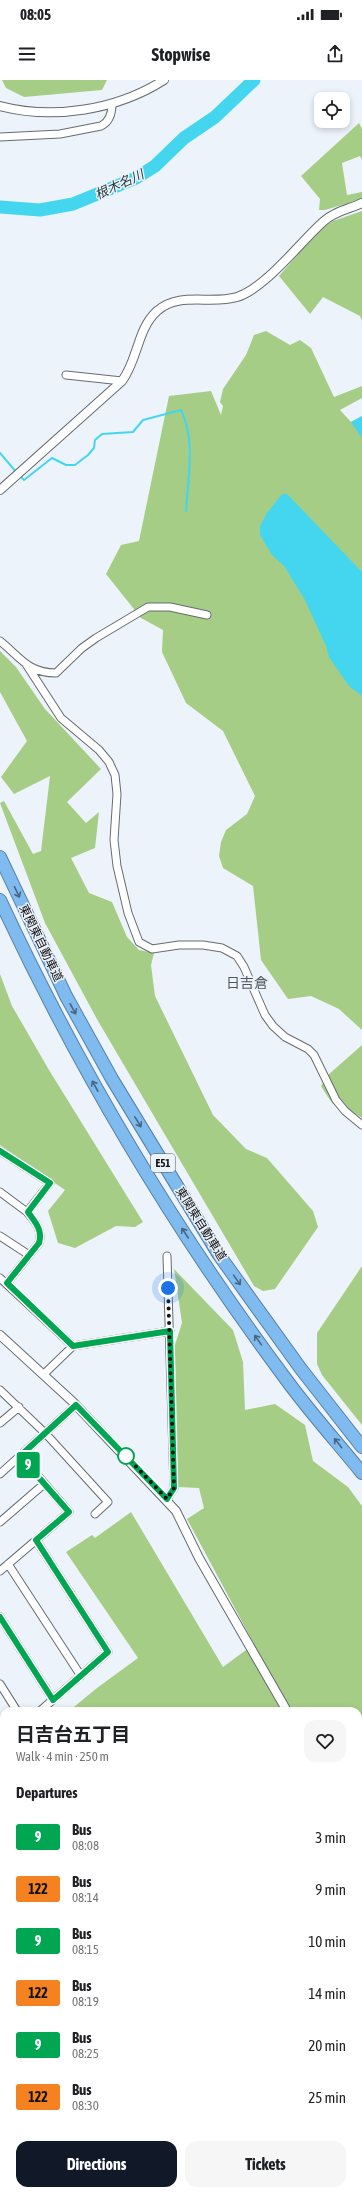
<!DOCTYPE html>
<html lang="en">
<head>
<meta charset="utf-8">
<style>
	:root { --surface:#fff; --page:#f6f6f6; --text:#202124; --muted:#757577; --accent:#111827 }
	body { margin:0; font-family:"Asap Condensed","Noto Sans JP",sans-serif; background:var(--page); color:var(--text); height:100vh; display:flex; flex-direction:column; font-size:15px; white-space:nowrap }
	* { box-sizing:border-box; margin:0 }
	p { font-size:13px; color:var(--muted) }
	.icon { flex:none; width:22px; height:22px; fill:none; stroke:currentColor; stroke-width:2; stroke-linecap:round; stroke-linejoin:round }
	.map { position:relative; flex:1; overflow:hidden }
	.details { position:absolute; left:0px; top:1627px; width:362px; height:488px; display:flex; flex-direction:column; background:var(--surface); border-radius:12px 12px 0 0; box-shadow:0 2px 6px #0003 }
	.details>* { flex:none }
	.badge { padding:0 8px; border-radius:3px; font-size:14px; line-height:26px }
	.buttons { position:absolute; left:314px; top:12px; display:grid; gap:8px }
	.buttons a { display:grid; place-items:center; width:36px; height:36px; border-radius:8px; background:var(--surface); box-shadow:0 2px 6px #0003; font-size:20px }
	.you { position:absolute; width:20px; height:20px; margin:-10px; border:3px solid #fff; border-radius:50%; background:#1a73e8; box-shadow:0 0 0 6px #1a73e833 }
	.map>.badge { position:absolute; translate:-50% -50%; box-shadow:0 0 0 2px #fff }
	h2 { padding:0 16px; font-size:15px; line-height:36px }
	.round { display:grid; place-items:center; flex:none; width:42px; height:42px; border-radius:12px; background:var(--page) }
	.overview { display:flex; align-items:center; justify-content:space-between; height:68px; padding:0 16px }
	h1 { font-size:19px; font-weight:700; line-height:30px }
	.cta { display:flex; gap:8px; margin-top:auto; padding:8px 16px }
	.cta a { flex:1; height:46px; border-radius:12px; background:var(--accent); color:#fff; font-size:16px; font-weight:700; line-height:46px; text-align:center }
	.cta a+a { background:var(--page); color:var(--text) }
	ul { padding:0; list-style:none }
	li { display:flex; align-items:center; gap:12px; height:52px; padding:0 16px }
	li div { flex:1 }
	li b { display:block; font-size:15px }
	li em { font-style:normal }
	li .badge { min-width:44px; font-weight:700; text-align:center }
	.status { display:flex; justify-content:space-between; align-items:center; height:28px; padding:0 20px; background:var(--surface); direction:ltr }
	.status svg { height:11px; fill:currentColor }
	header { display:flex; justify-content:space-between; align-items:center; height:52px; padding:0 16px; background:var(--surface); font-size:18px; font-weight:700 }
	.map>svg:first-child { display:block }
	.education { fill:#fae3d8 }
	.green { fill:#a6cd85 }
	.water { fill:#44d6ef }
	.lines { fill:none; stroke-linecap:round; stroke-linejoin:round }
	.stream { stroke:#44d6ef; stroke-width:2 }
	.river { stroke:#44d6ef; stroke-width:13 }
	.minor-casing { stroke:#666c71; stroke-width:9 }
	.tertiary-casing { stroke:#666c71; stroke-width:10 }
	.motorway-casing { stroke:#5880a3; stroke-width:14 }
	.minor { stroke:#fff; stroke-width:7 }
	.tertiary { stroke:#fff; stroke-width:8 }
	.motorway { stroke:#7fbbef; stroke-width:12 }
	.oneway { stroke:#486682 }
	.line-casing { stroke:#fff; stroke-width:9 }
	.line { stroke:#00a651; stroke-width:6 }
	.walk { stroke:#101215; stroke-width:4; stroke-dasharray:0 7.2 }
	.stop-dot { fill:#fff; stroke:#00a651; stroke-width:2 }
	.labels { text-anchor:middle; stroke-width:3; stroke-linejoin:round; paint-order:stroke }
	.shield { fill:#edf3fa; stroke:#52565a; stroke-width:1 }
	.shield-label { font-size:11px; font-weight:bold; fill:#101215 }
	.street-label { font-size:12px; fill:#101215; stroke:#edf3fa }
	.water-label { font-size:13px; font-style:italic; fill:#233b3f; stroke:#edf3fa }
	.quarter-label { font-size:14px; fill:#51565c; stroke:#edf3fa }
</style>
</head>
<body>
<div class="status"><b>08:05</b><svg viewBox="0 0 49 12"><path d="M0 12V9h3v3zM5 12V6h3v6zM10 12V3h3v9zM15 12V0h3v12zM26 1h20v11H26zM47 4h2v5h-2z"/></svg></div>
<header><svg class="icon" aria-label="menu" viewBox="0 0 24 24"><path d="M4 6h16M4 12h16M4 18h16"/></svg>Stopwise<svg class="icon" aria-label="share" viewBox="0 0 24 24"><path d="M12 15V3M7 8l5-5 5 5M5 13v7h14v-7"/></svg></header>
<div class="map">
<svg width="362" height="2115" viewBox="0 0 362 2115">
	<rect width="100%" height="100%" fill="#edf3fa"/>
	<path class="education" d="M0,1937H4V2111H110L109,2115H8L0,2112Z
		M158,2111H201L200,2115H171Z"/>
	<path class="green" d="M2,0H107L102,10L24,17L6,8Z
		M359,43L362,49V80L360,76L342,83L347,115L362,112V119L325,130H319L320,119L301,96Z
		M362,131V241L360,236L323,217L310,234L279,196L320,149L333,141Z
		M266,251L290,265L300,260L311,268L334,317L362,306V318L340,330L351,342L362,336V950L339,929L311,916L288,919L261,880L253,806L223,788L219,776L221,762L226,750L247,734L255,716L223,651L186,623L162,572L163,550L141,538L106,494L121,465L139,461L169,316L211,311L221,335L223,326L220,322L223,309L246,275L254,255Z
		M0,571L16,587L45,629L101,689L67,722L86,743L99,732L95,768L71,778L89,813L112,822L127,857L139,870L154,873L151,885L155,916L213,1035L246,1069L267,1078L313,1131L318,1147L275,1209L263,1211L254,1206L98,941L45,843L0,723L4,721L33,774L41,771L50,696L14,714L1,697L27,661L0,612Z
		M0,894L12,926L49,990L143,1142L135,1147L116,1146L75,1168L58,1163L48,1131L65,1110L0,1065Z
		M362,965V1038C352,1031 352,1033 342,1030C333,1027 326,1014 321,1006L328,995Z
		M362,1186V1345L322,1295L317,1284V1253Z
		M174,1189L233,1250L243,1282L245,1330L275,1324L305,1345L313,1381L348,1407L362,1426V1728L358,1732V1631H69L97,1608L138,1578L66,1472L92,1455L95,1458L131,1432L223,1587L254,1564L187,1439L204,1428L199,1408L178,1407L172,1274L182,1243Z
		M362,1959V2014L359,2022L362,2032V2115H314L311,2111H358V1961Z
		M223,2111H239L248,2115H228Z"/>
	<path class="water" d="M362,336V358L351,342Z
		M282,414H287L362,492V616L349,606L329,577L326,566L305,520L284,486L272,475L260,455V446L267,433Z"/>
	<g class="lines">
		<path class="stream" d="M0,373L17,393
			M20,396L24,400L52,378L66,385H75L88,375L94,368L95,360L102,354L133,352L143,340L181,330C196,361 188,397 186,431"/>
		<path class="river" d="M0,127L40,130L73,124L136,98L155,86L184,58L215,37L254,0"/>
		<g class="minor-casing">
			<path id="minor" d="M0,57L60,54L101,46C109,42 112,33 112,24
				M66,295L122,301
				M0,561C20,577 28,593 56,593L82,568L96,558L148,527H170L207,535
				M26,584L61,638L99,670L109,682L115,695L117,714L114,760L117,786L128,833L139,862L152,869L179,865H203L222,868L237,876L244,887L265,935L273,946L285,957L308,969L314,975L336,1020L345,1031L362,1045
				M0,1071L50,1103L27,1132C35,1142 43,1150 39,1163L7,1203
				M0,1112L27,1132
				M0,1156L29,1175
				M167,1176L174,1408L167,1419
				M0,1198L73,1266
				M44,1294L73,1266L170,1251
				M0,1310L46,1354L108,1422L95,1434
				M0,1343L19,1327
				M0,1394L76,1325
				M0,1442L44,1404
				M36,1460L108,1572L40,1631
				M8,1484L81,1596
				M0,1491L69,1432L20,1375
				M0,1537L53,1620
				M0,1604L17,1631
				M0,1663L4,1660
				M0,1675L4,1682
				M0,1699L4,1698
				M0,1829L4,1828
				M0,1928L4,1927
				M358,1933L362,1932
				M113,2115L114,2111"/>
		</g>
		<g class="tertiary-casing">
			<path id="tertiary" d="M0,26C54,40 117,30 164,0
				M0,410L122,301C138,280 137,249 157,231C180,211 210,225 237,217C266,208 301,161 324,141C335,131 349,129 362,123
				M0,1255L73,1322L176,1431L199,1478L287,1631
				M358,1753L362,1760"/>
		</g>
		<g class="motorway-casing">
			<path id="motorway" d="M0,777L66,916L112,999L219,1175L301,1289L362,1367
				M0,820C78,988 174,1149 285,1298C309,1331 336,1361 362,1393"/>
		</g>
		<use href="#minor" class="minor"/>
		<use href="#tertiary" class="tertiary"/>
		<use href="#motorway" class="motorway"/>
	</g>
	<defs><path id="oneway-shaft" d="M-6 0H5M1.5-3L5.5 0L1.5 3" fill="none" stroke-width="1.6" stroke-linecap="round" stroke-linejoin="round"/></defs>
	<g class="oneway">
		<use href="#oneway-shaft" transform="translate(17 812) rotate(64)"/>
		<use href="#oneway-shaft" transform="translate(73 929) rotate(61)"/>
		<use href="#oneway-shaft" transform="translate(95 1006) rotate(-119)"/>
		<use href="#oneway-shaft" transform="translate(138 1042) rotate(58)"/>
		<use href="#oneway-shaft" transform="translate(185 1153) rotate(-123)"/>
		<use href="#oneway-shaft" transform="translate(237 1200) rotate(55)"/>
		<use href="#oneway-shaft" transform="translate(258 1260) rotate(-125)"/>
		<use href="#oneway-shaft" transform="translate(338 1363) rotate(-129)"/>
	</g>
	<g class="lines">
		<g class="line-casing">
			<path id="line" d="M0,1071L50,1103L28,1132C35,1142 43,1150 39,1163L7,1203L73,1266L170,1251L174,1408L167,1419L76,1325L20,1376L69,1432L36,1460L108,1572L53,1620L0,1537"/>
		</g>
		<use href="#line" class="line"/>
		<path class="walk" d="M126,1376L167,1419L174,1408L168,1208"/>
	</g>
	<circle class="stop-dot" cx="126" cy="1376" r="8"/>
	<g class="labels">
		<rect class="shield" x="151" y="1074" width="24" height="18" rx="3"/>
		<g class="shield-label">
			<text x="163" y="1087">E51</text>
		</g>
		<g class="street-label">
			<text transform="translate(41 863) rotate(64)" y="4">東関東自動車道</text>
			<text transform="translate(201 1144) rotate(58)" y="4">東関東自動車道</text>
		</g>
		<g class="water-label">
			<text transform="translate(119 104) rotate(-25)" y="5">根木名川</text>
		</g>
		<g class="quarter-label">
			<text x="247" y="908">日吉倉</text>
		</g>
	</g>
</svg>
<div class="buttons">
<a><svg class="icon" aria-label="locate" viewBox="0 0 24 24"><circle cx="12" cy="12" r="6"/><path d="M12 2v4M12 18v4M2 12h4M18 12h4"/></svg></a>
</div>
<div class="you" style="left:168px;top:1208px"></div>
<b class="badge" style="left:28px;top:1385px;background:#00a651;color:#fff">9</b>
<section class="details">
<div class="overview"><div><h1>日吉台五丁目</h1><p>Walk · 4 min · 250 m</p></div><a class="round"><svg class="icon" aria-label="heart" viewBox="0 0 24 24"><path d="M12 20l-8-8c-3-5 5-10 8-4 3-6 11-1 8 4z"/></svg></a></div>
<h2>Departures</h2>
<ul>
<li><span class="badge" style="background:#00a651;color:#fff">9</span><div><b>Bus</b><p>08:08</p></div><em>3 min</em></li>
<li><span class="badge" style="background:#f58220;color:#111">122</span><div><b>Bus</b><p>08:14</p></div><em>9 min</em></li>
<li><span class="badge" style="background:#00a651;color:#fff">9</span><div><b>Bus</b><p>08:15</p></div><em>10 min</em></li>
<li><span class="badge" style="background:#f58220;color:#111">122</span><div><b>Bus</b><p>08:19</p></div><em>14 min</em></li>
<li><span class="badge" style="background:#00a651;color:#fff">9</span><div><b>Bus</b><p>08:25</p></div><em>20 min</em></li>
<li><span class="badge" style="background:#f58220;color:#111">122</span><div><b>Bus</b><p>08:30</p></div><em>25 min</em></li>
</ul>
<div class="cta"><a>Directions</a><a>Tickets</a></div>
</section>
</div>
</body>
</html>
